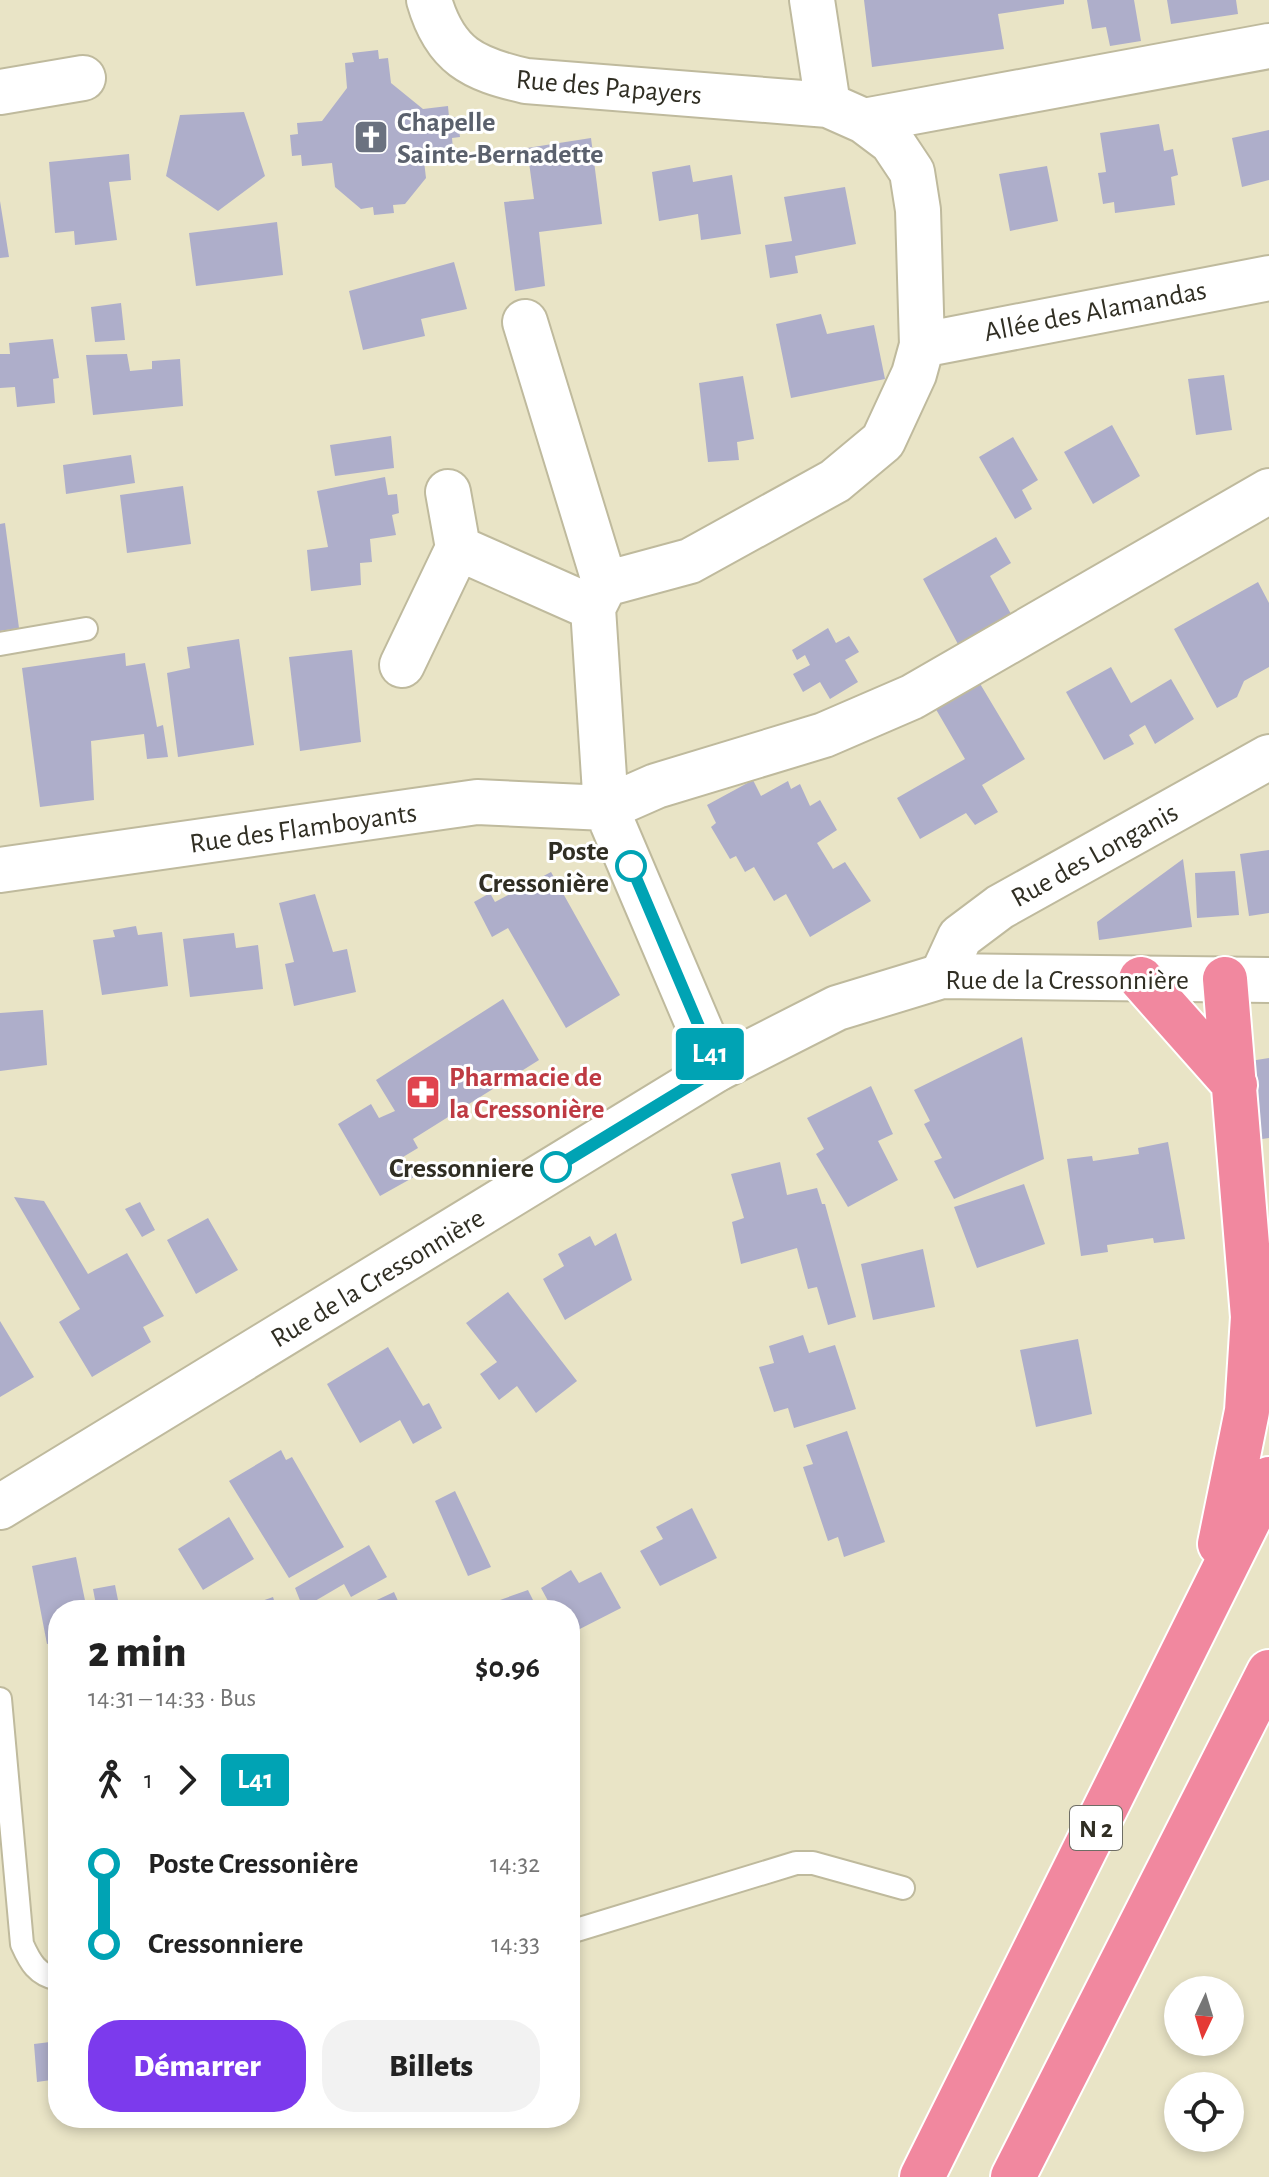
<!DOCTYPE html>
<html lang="fr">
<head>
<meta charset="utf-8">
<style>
	:root { --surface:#fff; --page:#f2f2f2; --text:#222; --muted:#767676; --accent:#7c3aed }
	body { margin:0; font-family:"Alegreya Sans",sans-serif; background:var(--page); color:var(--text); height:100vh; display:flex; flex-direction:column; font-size:30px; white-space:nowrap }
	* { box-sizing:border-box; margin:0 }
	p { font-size:26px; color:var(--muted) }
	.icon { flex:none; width:44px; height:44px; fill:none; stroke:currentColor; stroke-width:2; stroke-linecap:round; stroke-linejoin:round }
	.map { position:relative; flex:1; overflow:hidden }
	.side { position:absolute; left:48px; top:1600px; width:532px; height:528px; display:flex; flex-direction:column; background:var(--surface); border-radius:32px; box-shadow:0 4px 12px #0003 }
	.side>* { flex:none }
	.badge { padding:0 16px; border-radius:6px; font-size:28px; line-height:52px }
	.needle { width:52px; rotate:184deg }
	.controls { position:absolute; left:1164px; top:1976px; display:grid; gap:16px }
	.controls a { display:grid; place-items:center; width:80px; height:80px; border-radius:50%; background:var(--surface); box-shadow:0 4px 12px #0003; font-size:40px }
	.map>.badge { position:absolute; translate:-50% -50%; box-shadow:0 0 0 4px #fff }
	.legs { display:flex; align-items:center; gap:12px; height:88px; padding:0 40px; font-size:26px }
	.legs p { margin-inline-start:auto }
	.summary { display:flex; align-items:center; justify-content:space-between; height:136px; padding:0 40px }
	h1 { font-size:44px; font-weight:800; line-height:60px }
	.button { display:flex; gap:16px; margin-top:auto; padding:16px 40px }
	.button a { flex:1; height:92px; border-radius:32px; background:var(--accent); color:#fff; font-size:32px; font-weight:800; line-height:92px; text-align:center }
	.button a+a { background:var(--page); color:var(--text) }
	ul { padding:0 40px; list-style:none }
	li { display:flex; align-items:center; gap:28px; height:80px; font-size:30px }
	li i { display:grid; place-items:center; width:12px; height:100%; margin:0 10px; background:currentColor }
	li i::after { content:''; width:20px; height:20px; margin:-10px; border:6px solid; border-radius:50%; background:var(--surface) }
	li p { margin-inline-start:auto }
	li:first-child i { background:linear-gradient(#0000 50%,currentColor 0) }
	li:last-child i { background:linear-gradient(currentColor 50%,#0000 0) }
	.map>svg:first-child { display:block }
	.building { fill:#aeaeca }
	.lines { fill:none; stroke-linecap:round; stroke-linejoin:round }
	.lane-casing { stroke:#bfba9d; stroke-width:26 }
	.street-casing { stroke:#bfba9d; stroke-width:48 }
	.secondary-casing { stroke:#bfba9d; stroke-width:48 }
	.highway-casing { stroke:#fff; stroke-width:48 }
	.lane { stroke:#fff; stroke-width:22 }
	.street { stroke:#fff; stroke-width:44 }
	.secondary { stroke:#fff; stroke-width:44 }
	.highway { stroke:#f1889f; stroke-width:44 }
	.line-1-casing { stroke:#fff; stroke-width:18 }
	.line-1 { stroke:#00a3b4; stroke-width:12 }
	.stop-1-dot { fill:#fff; stroke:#00a3b4; stroke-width:4 }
	.labels { text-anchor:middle; stroke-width:6; stroke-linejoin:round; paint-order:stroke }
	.shield { fill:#fff; stroke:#6e6d65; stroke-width:2 }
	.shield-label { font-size:26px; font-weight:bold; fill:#302e23 }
	.street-label { font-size:28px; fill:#302e23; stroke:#fff }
	.worship-label { font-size:28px; font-weight:bold; fill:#5b616d; stroke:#fff; text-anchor:start }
	.stop-label { font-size:28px; font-weight:bold; fill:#302e23; stroke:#fff; text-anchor:end }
	.health-label { font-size:28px; font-weight:bold; fill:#be3a42; stroke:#fff; text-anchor:start }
</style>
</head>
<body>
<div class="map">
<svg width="1269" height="2177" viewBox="0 0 1269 2177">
	<rect width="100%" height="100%" fill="#e9e4c6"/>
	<path class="building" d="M864,0H1064V4L998,14L1004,49L872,67Z
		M1087,0H1134L1141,41L1110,46L1106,27L1092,29Z
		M1167,0H1236L1238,14L1171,24Z
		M378,50L379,59L388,58L391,83L423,109L448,106L449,117H457L460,137L452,138L453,149L423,153L426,178L405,204L393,205L394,213L374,215L373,207L361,209L335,187L332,163L302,166L301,155L292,156L290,135L298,134L297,123L322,121L347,88L345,63L354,62L352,53Z
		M244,112L265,176L218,211L166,176L180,115Z
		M1159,124L1164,151L1173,149L1178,175L1171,177L1175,205L1115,213L1114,202L1103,204L1098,173L1106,172L1100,133Z
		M1269,130V180L1242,187L1232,138Z
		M591,138L602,224L539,232L545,286L515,291L504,202L534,199L527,148Z
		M129,154L131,180L109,182L117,240L75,245L74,231L55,233L49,162Z
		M690,165L693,182L732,175L741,234L701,240L698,214L659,221L652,172Z
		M1047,166L1058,221L1010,231L999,174Z
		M845,187L856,244L795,256L798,273L770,278L765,245L792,241L784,197Z
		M0,201L9,257L0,258Z
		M277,222L283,275L196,286L189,233Z
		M454,262L467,309L421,319L425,336L363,350L349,291Z
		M121,303L125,340L95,342L91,307Z
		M821,314L827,334L874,325L885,379L791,398L776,324Z
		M53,339L59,378L53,379L55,403L17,407L15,387L0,388V354H10L9,343Z
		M127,354L130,371L152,369V361L180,359L183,406L93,415L86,355Z
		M1224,375L1232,430L1196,435L1188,379Z
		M743,376L754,439L737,442L739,460L708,462L699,383Z
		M1112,425L1140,476L1093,504L1064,452Z
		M391,436L394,468L335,476L330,445Z
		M1013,437L1038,480L1022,490L1032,509L1015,519L979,457Z
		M131,455L135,483L66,494L63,465Z
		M385,477L388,495L397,494L399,513L392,515L396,535L370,539L372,562L360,563L361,585L311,591L307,550L328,547L317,491Z
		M183,486L191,544L127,553L120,495Z
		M5,523L19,628L0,631V524Z
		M996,537L1011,563L990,576L1016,623L959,646L923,579Z
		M1258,582L1269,603V667L1244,681L1237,697L1217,708L1174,629Z
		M828,628L836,643L849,636L859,652L845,660L858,682L830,699L820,682L803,692L793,674L810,665L805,655L797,660L792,650Z
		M239,639L254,745L178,757L167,673L190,668L187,647Z
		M352,650L361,742L300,751L289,657Z
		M125,653L126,666L145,663L157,727L163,725L168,757L147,759L144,734L91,741L94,800L40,807L22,668Z
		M1111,667L1131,703L1171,679L1194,719L1155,744L1145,725L1129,735L1134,744L1104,760L1066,692Z
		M979,682L1025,759L982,785L998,812L975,825L966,813L920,839L897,798L965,759L934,706Z
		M753,780L761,796L788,781L791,789L800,784L810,806L820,800L837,830L817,843L833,869L845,862L871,901L810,937L786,894L774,901L754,867L745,872L736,856L730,859L711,827L716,823L707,805Z
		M1269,850V913L1249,916L1240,854Z
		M1183,859L1192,927L1099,940L1097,922Z
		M1235,871L1239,915L1197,918L1195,873Z
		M551,872L620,995L566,1028L508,928L492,937L474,902L490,893L495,902Z
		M315,894L333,952L347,949L356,992L294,1006L285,964L294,962L279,903Z
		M136,926L138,935L162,932L168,986L102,995L93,940L115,937L113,930Z
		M234,933L236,948L258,945L263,989L190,997L183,939Z
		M503,999L539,1060L413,1139L418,1148L403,1157L414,1177L380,1196L338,1124L371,1104L379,1118L395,1111L376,1080Z
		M43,1010L47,1065L0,1071V1013Z
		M1022,1037L1044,1159L954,1199L934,1161L942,1158L924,1124L930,1121L914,1090Z
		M1269,1058V1138L1262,1139L1250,1061Z
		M871,1086L893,1134L878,1141L898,1180L848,1207L816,1154L824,1149L807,1118Z
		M1168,1142L1185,1239L1154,1243L1153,1238L1107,1245L1108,1252L1081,1256L1067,1159L1092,1156L1093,1161L1139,1154L1138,1148Z
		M780,1162L787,1195L817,1188L822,1204H825L856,1317L828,1325L817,1287L808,1289L797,1248L741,1264L732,1222L744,1218L731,1174Z
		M1024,1184L1045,1244L977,1268L954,1207Z
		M14,1197L44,1201L88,1274L127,1253L164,1316L143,1327L151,1342L92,1377L59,1322L80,1309Z
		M140,1202L155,1230L142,1237L125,1209Z
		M208,1218L238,1270L196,1294L167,1240Z
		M616,1233L632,1280L565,1320L543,1279L564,1266L558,1254L590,1236L595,1246Z
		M923,1249L935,1307L873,1320L861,1264Z
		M508,1292L577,1381L536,1413L517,1386L499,1400L480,1374L497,1362L466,1323Z
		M0,1321L34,1377L0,1397Z
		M803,1335L809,1353L835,1345L856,1409L794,1428L788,1408L774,1412L759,1367L774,1363L769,1346Z
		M1078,1339L1092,1414L1036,1427L1020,1350Z
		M388,1347L423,1406L429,1403L442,1428L413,1444L400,1420L360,1443L327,1384Z
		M847,1431L885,1542L844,1557L838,1537L828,1541L803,1467L813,1464L806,1445Z
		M281,1450L286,1460L292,1457L344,1547L289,1578L229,1481Z
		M455,1491L491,1567L468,1576L435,1501Z
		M692,1508L717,1558L660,1586L640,1551L663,1539L656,1527Z
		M229,1517L254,1559L203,1590L178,1549Z
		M369,1545L387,1577L351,1597L344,1584L303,1608L295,1588Z
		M76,1557L87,1610H58V1642L47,1644L32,1566Z
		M571,1570L579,1583L601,1572L621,1608L570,1634V1610H553L541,1588Z
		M115,1585L120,1610H97L93,1589Z
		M528,1590L538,1610H473L483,1606Z
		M394,1592L402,1610H356L379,1599Z
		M273,1597L277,1610H236Z
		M58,2041V2079L37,2082L34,2044Z"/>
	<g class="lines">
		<g class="lane-casing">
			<path id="lane" d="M0,644L86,629
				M0,1699L22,1944C30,1962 37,1975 58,1979
				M570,1932L796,1863H813L903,1888"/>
		</g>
		<g class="street-casing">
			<path id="street" d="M429,0C445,56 473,69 526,81L828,105L864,121L892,142L912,172L918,210L922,345L914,374L883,441L835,481L690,561L605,584
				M812,0L828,105
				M0,92L83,78
				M864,121L1269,46
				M525,322L605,584
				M922,345L1269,278
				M458,548L593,608
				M605,584L593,608L606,808L717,1069
				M402,665L458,548L448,492
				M0,870L477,802L606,808L656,786L824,735L912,697L1269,491
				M942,976L960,937L1000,907L1269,757"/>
		</g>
		<g class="secondary-casing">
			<path id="secondary" d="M0,1507L717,1069L837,1008L942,976L1269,980"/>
		</g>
		<g class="highway-casing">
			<path id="highway" d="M1141,979L1235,1085
				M1220,1544L1247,1411L1253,1317L1225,979
				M922,2177L1269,1479
				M1013,2177L1269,1672"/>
		</g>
		<use href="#lane" class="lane"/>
		<use href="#street" class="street"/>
		<use href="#secondary" class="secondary"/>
		<use href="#highway" class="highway"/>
	</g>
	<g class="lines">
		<g class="line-1-casing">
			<path id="line-1" d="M556,1167L717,1069L631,866"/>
		</g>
		<use href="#line-1" class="line-1"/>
	</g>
	<defs>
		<g id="church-square" transform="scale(1.8)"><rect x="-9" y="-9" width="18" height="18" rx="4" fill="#6b7280" stroke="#fff"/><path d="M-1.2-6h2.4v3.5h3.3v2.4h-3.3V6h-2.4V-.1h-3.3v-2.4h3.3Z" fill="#fff"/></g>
		<g id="pharmacy-square" transform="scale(1.8)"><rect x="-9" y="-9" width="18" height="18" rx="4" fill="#e0444e" stroke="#fff"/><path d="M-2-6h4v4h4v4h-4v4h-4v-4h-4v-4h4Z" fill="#fff"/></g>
	</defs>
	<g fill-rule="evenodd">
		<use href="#church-square" x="371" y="137"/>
		<use href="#pharmacy-square" x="423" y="1092"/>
	</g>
	<g class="stop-1-dot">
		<circle cx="631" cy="866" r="14"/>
		<circle cx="556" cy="1167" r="14"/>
	</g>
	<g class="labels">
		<rect class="shield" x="1070" y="1806" width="52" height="44" rx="6"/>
		<g class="shield-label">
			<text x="1096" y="1837">N 2</text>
		</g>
		<g class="street-label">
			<text transform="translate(609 86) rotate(5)" y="10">Rue des Papayers</text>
			<text transform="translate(1095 310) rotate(-11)" y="10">Allée des Alamandas</text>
			<text transform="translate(303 827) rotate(-8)" y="10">Rue des Flamboyants</text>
			<text transform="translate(1094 854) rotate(-29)" y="10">Rue des Longanis</text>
			<text x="1067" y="989">Rue de la Cressonnière</text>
			<text transform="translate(377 1277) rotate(-31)" y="10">Rue de la Cressonnière</text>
		</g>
		<g class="worship-label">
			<text x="397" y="131">Chapelle<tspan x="397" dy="32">Sainte-Bernadette</tspan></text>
		</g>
		<g class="stop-label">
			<text x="609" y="860">Poste<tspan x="609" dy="32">Cressonière</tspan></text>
			<text x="534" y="1177">Cressonniere</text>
		</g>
		<g class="health-label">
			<text x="449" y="1086">Pharmacie de<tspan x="449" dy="32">la Cressonière</tspan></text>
		</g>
	</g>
</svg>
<div class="controls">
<a><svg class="needle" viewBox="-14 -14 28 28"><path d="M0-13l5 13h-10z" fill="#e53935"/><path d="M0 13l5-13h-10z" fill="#767676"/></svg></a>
<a><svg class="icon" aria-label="locate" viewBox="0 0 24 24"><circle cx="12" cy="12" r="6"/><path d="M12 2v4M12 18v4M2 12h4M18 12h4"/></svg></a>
</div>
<b class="badge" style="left:710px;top:1054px;background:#00a3b4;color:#fff">L41</b>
<section class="side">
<div class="summary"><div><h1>2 min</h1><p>14:31 – 14:33 · Bus</p></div><b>$0.96</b></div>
<div class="legs"><svg class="icon" aria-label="walk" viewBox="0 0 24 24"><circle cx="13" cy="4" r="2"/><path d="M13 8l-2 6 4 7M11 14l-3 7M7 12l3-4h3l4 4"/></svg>1<svg class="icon" aria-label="forward" viewBox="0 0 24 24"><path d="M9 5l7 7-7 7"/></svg><b class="badge" style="background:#00a3b4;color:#fff">L41</b></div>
<ul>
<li><i style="color:#00a3b4"></i><b>Poste Cressonière</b><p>14:32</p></li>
<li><i style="color:#00a3b4"></i><b>Cressonniere</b><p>14:33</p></li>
</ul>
<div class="button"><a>Démarrer</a><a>Billets</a></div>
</section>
</div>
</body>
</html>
